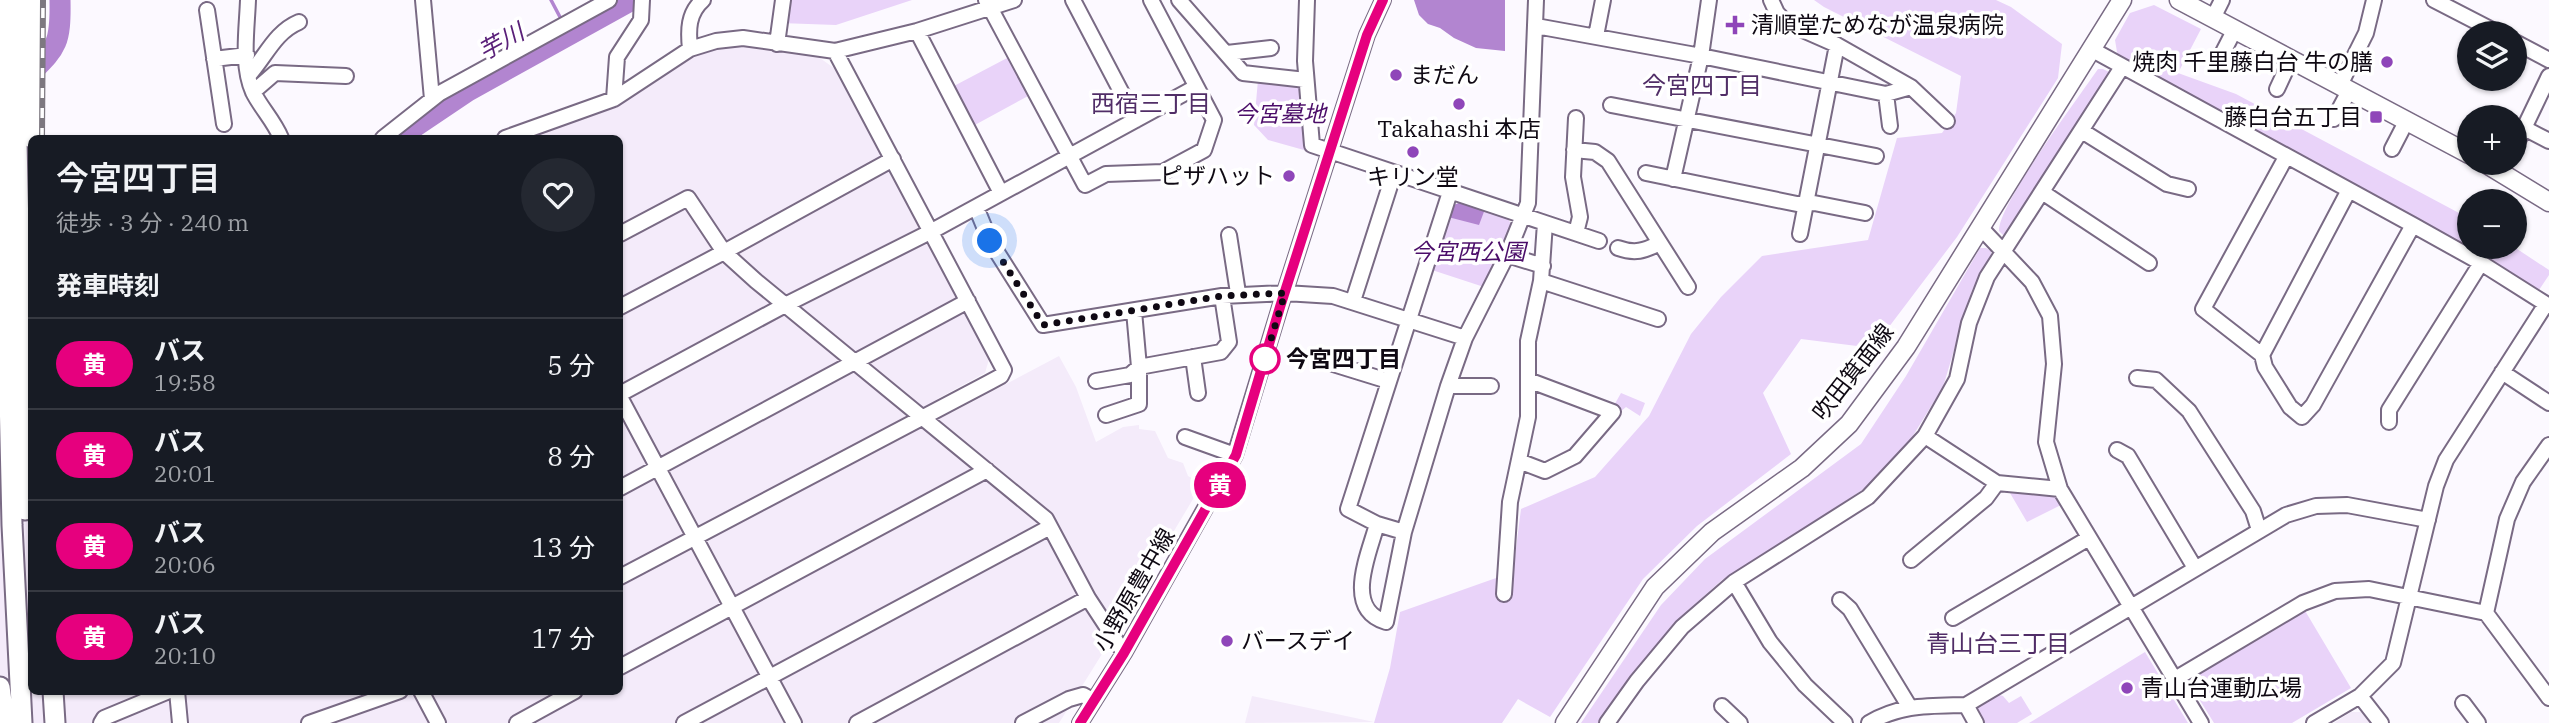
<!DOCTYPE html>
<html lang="ja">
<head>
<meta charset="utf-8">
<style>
	:root { --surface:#171b24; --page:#242831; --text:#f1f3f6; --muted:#9ea1a6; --line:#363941 }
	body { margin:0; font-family:"IBM Plex Serif","Noto Sans JP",serif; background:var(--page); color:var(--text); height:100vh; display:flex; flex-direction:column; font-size:26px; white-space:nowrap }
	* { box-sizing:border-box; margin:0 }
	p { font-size:23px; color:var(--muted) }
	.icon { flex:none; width:38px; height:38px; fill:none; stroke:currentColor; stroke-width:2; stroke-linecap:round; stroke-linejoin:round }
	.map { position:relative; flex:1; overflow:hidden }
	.sheet { position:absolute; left:28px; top:135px; width:595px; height:560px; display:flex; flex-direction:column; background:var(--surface); border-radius:10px; box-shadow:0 2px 5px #0004 }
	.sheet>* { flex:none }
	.badge { padding:0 14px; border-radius:23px; font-size:24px; line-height:46px }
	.controls { position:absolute; left:2457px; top:21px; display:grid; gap:14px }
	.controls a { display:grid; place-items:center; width:70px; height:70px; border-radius:50%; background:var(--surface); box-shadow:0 2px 5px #0004; font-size:35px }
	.you { position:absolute; width:35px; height:35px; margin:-18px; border:5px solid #fff; border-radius:50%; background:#1a73e8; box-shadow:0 0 0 10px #1a73e833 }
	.map>.badge { position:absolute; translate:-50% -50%; box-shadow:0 0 0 4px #fff }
	h2 { padding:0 28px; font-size:26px; line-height:63px }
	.round { display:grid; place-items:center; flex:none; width:74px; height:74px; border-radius:37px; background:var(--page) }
	.headline { display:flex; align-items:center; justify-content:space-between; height:119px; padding:0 28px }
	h1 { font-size:33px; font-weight:600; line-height:52px }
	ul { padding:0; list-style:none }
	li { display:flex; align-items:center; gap:21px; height:91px; padding:0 28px; border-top:2px solid var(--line) }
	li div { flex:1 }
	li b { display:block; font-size:26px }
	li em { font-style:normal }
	li .badge { min-width:77px; font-weight:700; text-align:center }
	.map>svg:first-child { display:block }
	.built { fill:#f4ebfa }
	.green { fill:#e9d3f9 }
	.water { fill:#b285d0 }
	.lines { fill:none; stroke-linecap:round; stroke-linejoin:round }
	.stream { stroke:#b285d0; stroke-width:3.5 }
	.river { stroke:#b285d0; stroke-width:21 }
	.minor-casing { stroke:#796a84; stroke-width:18 }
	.major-casing { stroke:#796a84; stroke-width:21 }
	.highway-casing { stroke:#796a84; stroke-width:23 }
	.minor { stroke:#fff; stroke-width:14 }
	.major { stroke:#fff; stroke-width:18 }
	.highway { stroke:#fff; stroke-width:19 }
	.rail-casing { stroke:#7d7880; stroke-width:6 }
	.rail { stroke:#fff; stroke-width:3.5; stroke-dasharray:10; stroke-linecap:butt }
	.line-casing { stroke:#fff; stroke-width:16 }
	.line { stroke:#e6007e; stroke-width:10 }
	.walk { stroke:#0f0913; stroke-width:7; stroke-dasharray:0 12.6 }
	.poi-dot { fill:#8f46b9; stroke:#fff; stroke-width:2.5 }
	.stop-dot { fill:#fff; stroke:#e6007e; stroke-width:3.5 }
	.labels { text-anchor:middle; stroke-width:7; stroke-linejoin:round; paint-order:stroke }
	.poi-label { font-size:23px; fill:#0f0913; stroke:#fff; text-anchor:start }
	.park-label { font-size:23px; font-style:italic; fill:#4b0d69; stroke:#fff }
	.stop-label { font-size:23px; font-weight:bold; fill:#0f0913; stroke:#fff; text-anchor:start }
	.street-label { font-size:23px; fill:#0f0913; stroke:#fff }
	.water-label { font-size:24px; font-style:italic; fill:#5a2079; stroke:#fff }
	.neighbourhood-label { font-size:24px; fill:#512e67; stroke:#fff }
</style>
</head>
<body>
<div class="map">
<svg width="2549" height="723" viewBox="0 0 2549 723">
	<rect width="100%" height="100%" fill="#fcf9ff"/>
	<path class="built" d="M716,41L777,44L817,56L834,68L989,359L985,373L937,399L951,413L1059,356L1076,387L1096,442L1123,427L1139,425V429L1155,431L1168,458L1183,463L1188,476L1202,484L1119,623L1111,624L1101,641L1102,654L1059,723H0V465L31,457L32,691H620V138H505L614,99Z
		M1252,696L1374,722L1245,723Z
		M2351,712H2367L2375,723H2334Z"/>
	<path class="green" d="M783,0H912L836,25L780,23Z
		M1814,0H1996L2011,7L2062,44L2058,78L1957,237L1873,348L1801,339L1763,393L1791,454L1697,526L1643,579L1550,717L1518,699L1502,723H1374L1390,668L1400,612L1513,572L1521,509L1595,477L1649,416L1691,334L1721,297L1762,256L1868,240L1897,138L1942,133L1956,113L1961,76L1824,7Z
		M2154,5L2201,29L2178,73L2236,94L2459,213L2469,219V247H2514L2549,270V275L2539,290L2418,218L2118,58L2115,40L2130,13Z
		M1009,57L1030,95L973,126L952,87Z
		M2098,69H2103L2113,74L2063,145L2011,232L2003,235L1999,231C1998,205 2079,97 2098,69Z
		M1258,80L1303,86L1307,134L1311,152L1268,140L1254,125Z
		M1485,209L1508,218L1512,227L1484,287L1432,270L1448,217Z
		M1980,248H1986L1991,251V257L1972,290L1943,387L1906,447L1865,488L1796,535L1722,580L1674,623L1600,723H1581L1661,605L1705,559L1861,444L1906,376Z
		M1621,393L1645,403L1640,416L1626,407L1620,412L1612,409Z
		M2010,493C2028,493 2053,488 2063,504L2027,522Z
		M2304,609L2351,688L2292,723H2214L2191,686V677Z
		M2145,652L2188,723H2029Z
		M1996,694L2003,696L2009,703L2021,696L2032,714L2017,723H1982L1976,711L1978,704Z"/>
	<path class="water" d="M1414,0H1505V51L1476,48L1454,38L1440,28L1428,24L1419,15Z
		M1461,202L1485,209L1479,225L1448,217L1451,206Z"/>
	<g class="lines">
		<path class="stream" d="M551,0L560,17
			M565,29L568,36"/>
		<path class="river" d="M22,82C55,48 61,49 60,0
			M401,138L416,126L468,91L632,0"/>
		<g class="minor-casing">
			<path id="minor" d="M248,0C247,29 241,65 253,92C261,108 274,121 281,138
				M423,0L432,99
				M986,0L1085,185L1106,174L1163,172L1204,150L1214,120L1151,0
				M1073,0L1136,120
				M1179,0L1243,73L1306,80
				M1307,0L1305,61L1312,145L1599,241
				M1771,0L1777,13L1787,23L1837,45L1911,87L1947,121
				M2434,0L2498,33
				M207,10L224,124
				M2213,18L2222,0
				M1536,26L1701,56L1886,94L1911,87
				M917,31L1001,193
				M1596,36L1603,0
				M2515,42L2549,60
				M777,44L783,0
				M690,49C688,30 688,13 703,0
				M2091,49L2413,225L2481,263L2549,306
				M835,51L917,31L1014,0
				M1227,53L1271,48
				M214,59L247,55
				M2219,60L2235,29
				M249,75C266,56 275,32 299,22
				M2340,85L2366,33L2374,0
				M2277,89L2291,59
				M253,92L275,73L346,76
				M1886,94L1890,126
				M614,99L617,57L641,20L642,0
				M1611,105L1876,156
				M2334,119L2349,91
				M2524,128L2549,141
				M2082,131L2167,184L2188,189
				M383,138L440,93L609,0
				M505,138L614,99L690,49L716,41L743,38L835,51L1004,370L1001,376L988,383L620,577
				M2515,147L2549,76
				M2392,149L2407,120
				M1574,150L1595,152L1608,161L1688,287
				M2286,157L2203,309L2262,355L2265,367L2290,407L2302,417L2313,405L2413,225
				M1646,173L1797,204L1814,203L1865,213
				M1673,179L1701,56L1709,0
				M2042,192L2149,263
				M976,207L990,241L1043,325L1222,296L1285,293L1333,296L1465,338
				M1980,227L2032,282L2050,316L2054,364L2046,442L2060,489L2201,723
				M1576,233L1580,217L1573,177L1576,118
				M620,234L688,198L724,252L756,281L1046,519L1088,598L1124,653
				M1800,234L1837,45
				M1229,235L1238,293
				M1618,248C1635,254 1644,251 1660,243
				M1507,255L1543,266
				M1541,281L1658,319
				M1353,301L1394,173
				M620,307L724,252L893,159
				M2262,355L2349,190
				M1193,357L1198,393
				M1333,364L1388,381
				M2502,372L2549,403
				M2137,378L2156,380L2189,411L2253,511L2259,530
				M1096,381L1130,375L1139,367L1221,352L1229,342L1222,296
				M1448,386H1491
				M620,394L785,305L932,231L1196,87
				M620,397L794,723
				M1106,415L1139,404V367L1134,311
				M2389,422V410L2481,263
				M1925,436L1997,483L2060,489
				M1185,437L1235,455
				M2117,450L2128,456L2195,568
				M1519,461L1545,471L1575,456L1613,412L1528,380
				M620,488L968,301
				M1377,524C1369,554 1343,609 1386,622L1404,532L1448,386L1465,338L1507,255L1528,203L1536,0
				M1404,532L1377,524L1348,509L1450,192
				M1911,560L1986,498L1997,483
				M1734,582L1770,642L1805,685L1845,723
				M1504,594L1510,502L1528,417V341L1541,281L1545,223
				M1840,600L1850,609L1909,706
				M2486,613L2507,519L2523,482L2549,445
				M1953,618L2089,538
				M620,667L987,470
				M2175,679L2303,603L2335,591L2369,589L2486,613L2549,698
				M177,691L180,723
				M421,691L438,723
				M2360,696L2381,723
				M2463,703L2478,723
				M1966,705L1976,723
				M1722,706L1740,723
				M101,723L104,718L169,691
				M309,723L400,691
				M517,723L575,691
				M684,723L1050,527
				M857,723L1088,598
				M1023,723L1069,699L1083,695L1094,701
				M1080,723L1124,653L1235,455L1280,307L1367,35L1383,0
				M1607,723L1637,681L1682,627L1734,582L1868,497L1925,436L1957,379L1969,323L1987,277L2122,67
				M1869,723C1900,704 1931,706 1966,705L2286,515L2316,506L2347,505L2428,520
				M2314,723L2360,696L2393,663L2436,486L2446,460L2546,304"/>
		</g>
		<g class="major-casing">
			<path id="major" d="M2179,0L2469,154
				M2485,163L2549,202
				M1565,723L1655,587L1712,532L1802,468L1849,424L1906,347L2122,0"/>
		</g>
		<g class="highway-casing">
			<path id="highway" d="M14,0L25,510
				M0,2L12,525L22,723
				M32,138L33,0
				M0,687L5,723
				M53,691L55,723"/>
		</g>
		<use href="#minor" class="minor"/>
		<use href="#major" class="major"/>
		<use href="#highway" class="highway"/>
		<g class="rail-casing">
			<path id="rail" d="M42,138L43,0"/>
		</g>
		<use href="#rail" class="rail"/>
	</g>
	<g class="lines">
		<g class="line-casing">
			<path id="line" d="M1080,723L1124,653L1236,455L1280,307L1367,35L1383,0"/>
		</g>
		<use href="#line" class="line"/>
		<path class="walk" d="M990,241L1043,325L1222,296L1285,293L1265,359"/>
	</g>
	<g class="poi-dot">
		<path d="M1731.5 14.5h7v7h7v7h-7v7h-7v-7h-7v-7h7z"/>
		<circle cx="2387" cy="62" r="7"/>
		<circle cx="1396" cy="75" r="7"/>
		<circle cx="1459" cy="104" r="7"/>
		<rect x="2369" y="110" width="14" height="14" rx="3.5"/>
		<circle cx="1413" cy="152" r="7"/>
		<circle cx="1289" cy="176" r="7"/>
		<circle cx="1227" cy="641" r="7"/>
		<circle cx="2127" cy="688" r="7"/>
	</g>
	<circle class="stop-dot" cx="1265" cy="359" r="14"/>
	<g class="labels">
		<g class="poi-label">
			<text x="1751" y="33">清順堂ためなが温泉病院</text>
			<text x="2373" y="70" text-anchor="end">焼肉 千里藤白台 牛の膳</text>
			<text x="1410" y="83">まだん</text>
			<text x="2362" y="125" text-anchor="end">藤白台五丁目</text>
			<text x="1459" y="137" text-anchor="middle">Takahashi 本店</text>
			<text x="1275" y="184" text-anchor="end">ピザハット</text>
			<text x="1413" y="185" text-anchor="middle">キリン堂</text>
			<text x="1241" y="649">バースデイ</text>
			<text x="2141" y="696">青山台運動広場</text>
		</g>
		<g class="park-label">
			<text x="1280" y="122">今宮墓地</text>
			<text x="1468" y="260">今宮西公園</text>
		</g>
		<g class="stop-label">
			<text x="1286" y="367">今宮四丁目</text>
		</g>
		<g class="street-label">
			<text transform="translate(1853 372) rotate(-52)" y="8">吹田箕面線</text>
			<text transform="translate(1134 590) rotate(-60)" y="8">小野原豊中線</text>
		</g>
		<g class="water-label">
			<text transform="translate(501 42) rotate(-29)" y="8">芋川</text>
		</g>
		<g class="neighbourhood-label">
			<text x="1702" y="94">今宮四丁目</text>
			<text x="1151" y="112">西宿三丁目</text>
			<text x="1998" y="652">青山台三丁目</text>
		</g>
	</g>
</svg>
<div class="controls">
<a><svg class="icon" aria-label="layers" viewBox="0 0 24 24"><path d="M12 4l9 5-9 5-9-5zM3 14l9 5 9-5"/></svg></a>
<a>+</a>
<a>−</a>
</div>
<div class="you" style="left:990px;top:241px"></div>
<b class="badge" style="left:1220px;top:485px;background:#e6007e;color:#fff">黄</b>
<section class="sheet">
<div class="headline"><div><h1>今宮四丁目</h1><p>徒歩 · 3 分 · 240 m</p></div><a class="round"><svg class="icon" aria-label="heart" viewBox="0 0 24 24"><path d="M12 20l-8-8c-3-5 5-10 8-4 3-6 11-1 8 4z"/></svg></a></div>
<h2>発車時刻</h2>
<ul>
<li><span class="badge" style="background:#e6007e;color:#fff">黄</span><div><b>バス</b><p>19:58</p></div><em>5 分</em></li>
<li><span class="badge" style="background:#e6007e;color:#fff">黄</span><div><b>バス</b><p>20:01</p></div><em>8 分</em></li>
<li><span class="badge" style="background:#e6007e;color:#fff">黄</span><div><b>バス</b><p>20:06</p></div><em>13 分</em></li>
<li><span class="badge" style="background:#e6007e;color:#fff">黄</span><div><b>バス</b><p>20:10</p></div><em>17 分</em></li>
</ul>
</section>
</div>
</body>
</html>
